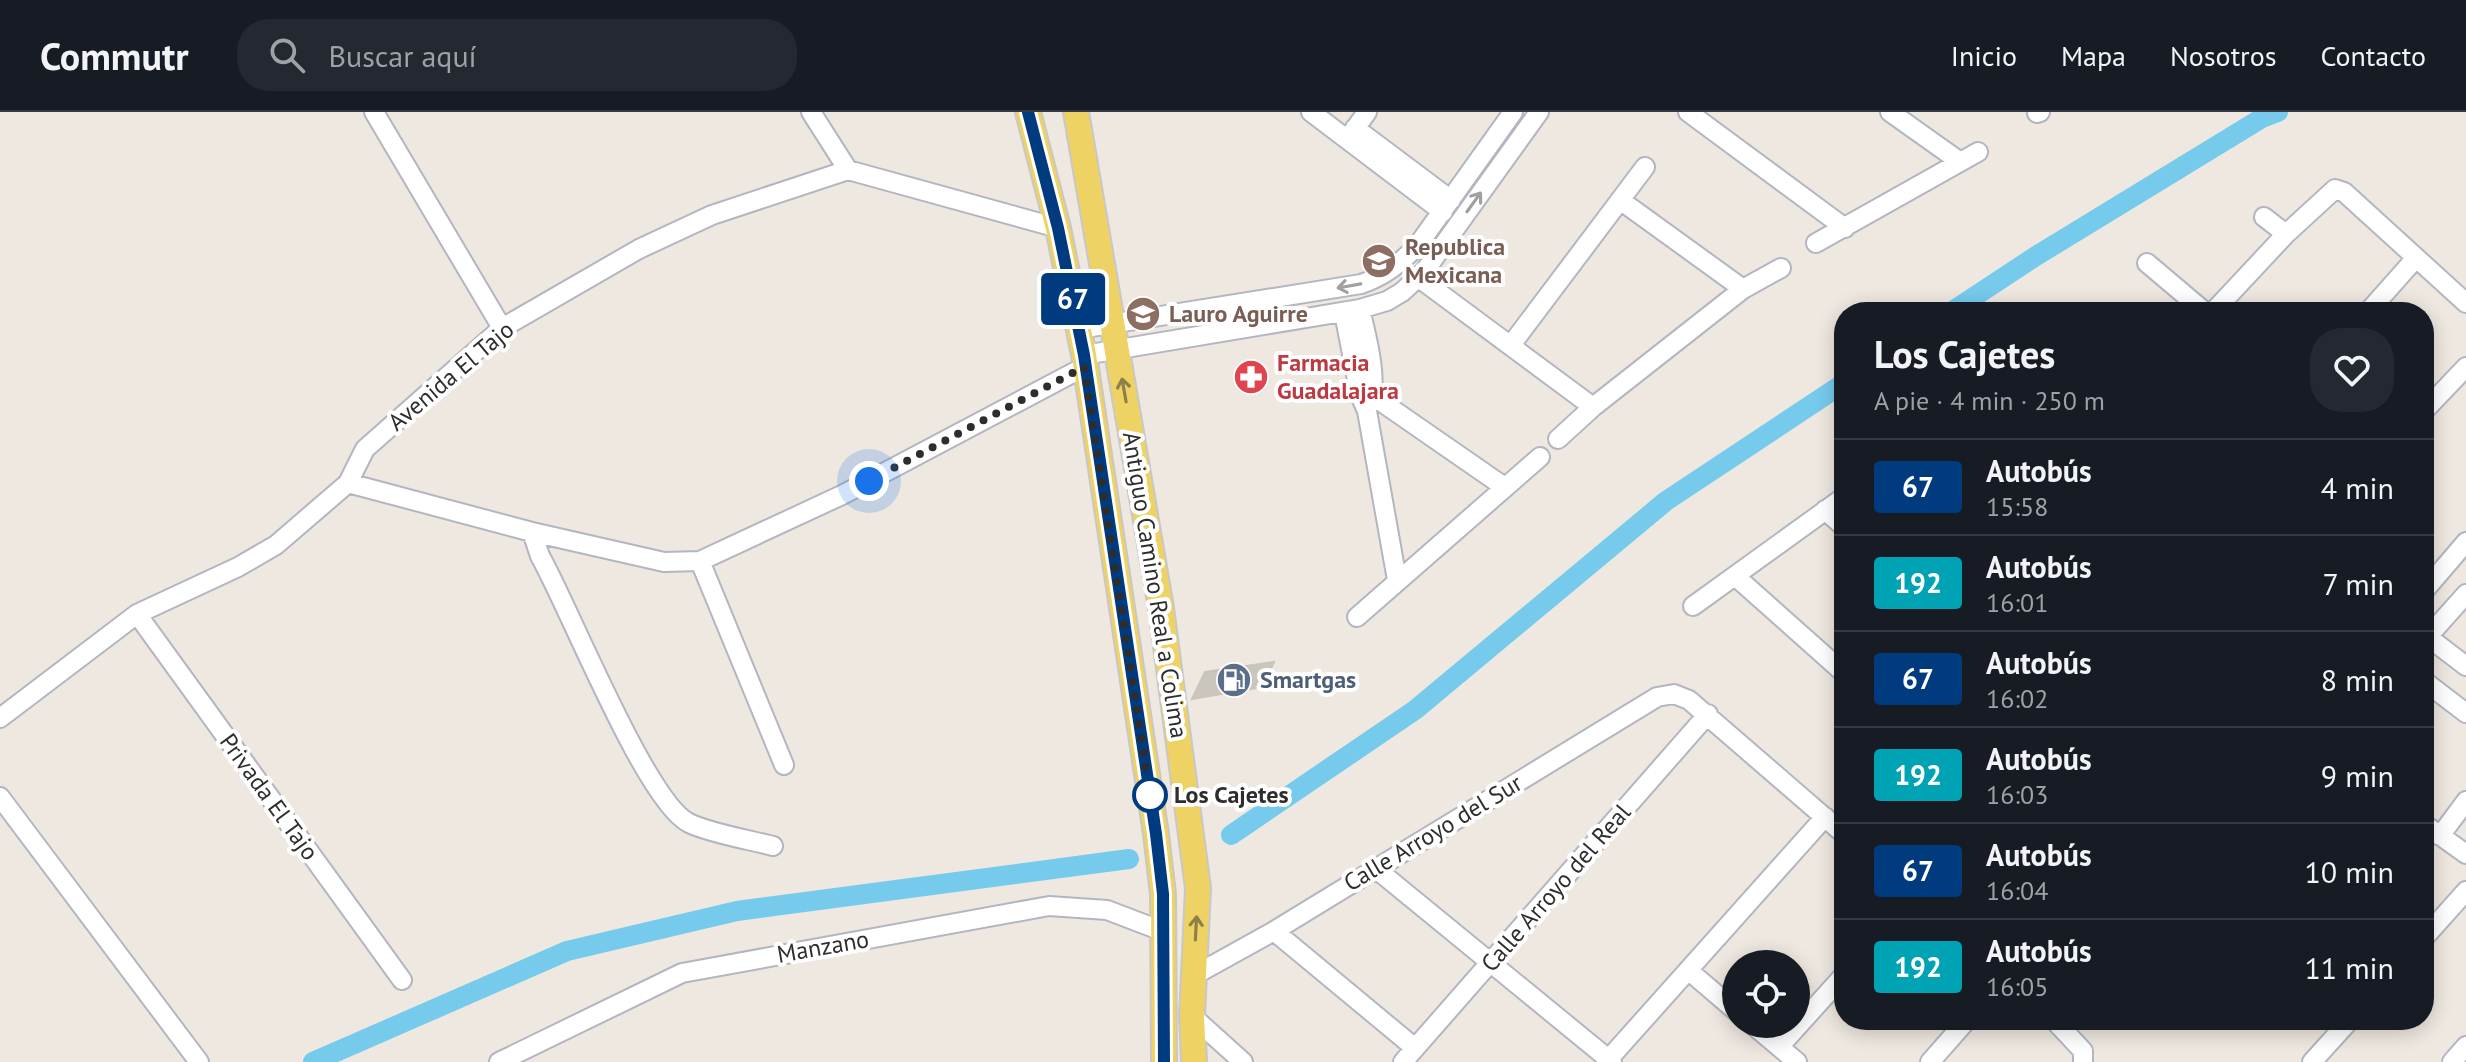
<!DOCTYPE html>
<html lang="es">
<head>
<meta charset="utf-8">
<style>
	:root { --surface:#171b24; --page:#242831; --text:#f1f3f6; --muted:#9ea1a6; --line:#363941 }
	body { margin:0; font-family:"PT Sans",sans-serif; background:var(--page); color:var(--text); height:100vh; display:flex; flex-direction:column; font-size:30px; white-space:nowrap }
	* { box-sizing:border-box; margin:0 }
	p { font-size:26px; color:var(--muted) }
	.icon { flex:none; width:44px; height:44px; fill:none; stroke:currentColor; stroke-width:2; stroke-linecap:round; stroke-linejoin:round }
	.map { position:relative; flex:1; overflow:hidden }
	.details { position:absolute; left:1834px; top:190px; width:600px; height:728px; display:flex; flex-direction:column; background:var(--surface); border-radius:32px; box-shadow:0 4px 20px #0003 }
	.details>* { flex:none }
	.badge { padding:0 16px; border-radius:6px; font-size:28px; line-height:52px }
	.fabs { position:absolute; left:1722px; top:838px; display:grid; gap:16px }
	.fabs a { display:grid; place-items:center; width:88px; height:88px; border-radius:50%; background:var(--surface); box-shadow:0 4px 20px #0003; font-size:40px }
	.you { position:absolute; width:40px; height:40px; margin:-20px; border:6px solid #fff; border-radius:50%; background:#1a73e8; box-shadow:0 0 0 12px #1a73e833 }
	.map>.badge { position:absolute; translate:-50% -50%; box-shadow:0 0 0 4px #fff }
	.round { display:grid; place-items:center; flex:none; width:84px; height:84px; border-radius:32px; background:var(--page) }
	.summary { display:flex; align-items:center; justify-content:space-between; height:136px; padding:0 40px }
	h1 { font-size:38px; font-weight:700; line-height:60px }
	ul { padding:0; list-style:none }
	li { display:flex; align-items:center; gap:24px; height:96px; padding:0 40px; border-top:2px solid var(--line) }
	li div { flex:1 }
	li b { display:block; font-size:30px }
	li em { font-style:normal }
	li .badge { min-width:88px; font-weight:700; text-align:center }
	header { display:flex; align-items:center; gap:48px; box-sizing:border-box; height:112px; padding:0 40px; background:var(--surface); border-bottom:2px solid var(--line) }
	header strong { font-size:38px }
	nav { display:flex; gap:44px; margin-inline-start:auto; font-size:28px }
	.search { width:560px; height:72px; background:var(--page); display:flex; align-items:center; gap:20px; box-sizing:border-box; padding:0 28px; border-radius:32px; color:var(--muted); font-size:30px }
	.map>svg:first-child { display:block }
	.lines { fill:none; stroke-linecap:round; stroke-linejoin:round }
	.canal { stroke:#76cbed; stroke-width:20 }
	.building { fill:#cac6be; stroke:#cac4b9; stroke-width:2 }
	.minor-casing { stroke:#b3b6c0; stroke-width:22 }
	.major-casing { stroke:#c8c8c8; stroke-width:28 }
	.minor { stroke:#fff; stroke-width:18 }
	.major { stroke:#efd264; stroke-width:24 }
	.oneway { stroke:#a0a0a0 }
	.oneway2 { stroke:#8e8048 }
	.line-casing { stroke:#fff; stroke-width:18 }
	.line { stroke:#003b80; stroke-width:12 }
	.walk { stroke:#2d2d2d; stroke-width:8; stroke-dasharray:0 14.4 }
	.stop-dot { fill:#fff; stroke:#003b80; stroke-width:4 }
	.labels { text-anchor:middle; stroke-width:8; stroke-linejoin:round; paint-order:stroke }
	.education-label { font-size:24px; font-weight:bold; fill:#785e54; stroke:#fff; text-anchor:start }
	.health-label { font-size:24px; font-weight:bold; fill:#be3a42; stroke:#fff; text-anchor:start }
	.street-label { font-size:24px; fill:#2d2d2d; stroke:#fff }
	.service-label { font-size:24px; font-weight:bold; fill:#4e5e75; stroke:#fff; text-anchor:start }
	.stop-label { font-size:24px; font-weight:bold; fill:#2d2d2d; stroke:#fff; text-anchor:start }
</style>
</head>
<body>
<header>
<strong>Commutr</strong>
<div class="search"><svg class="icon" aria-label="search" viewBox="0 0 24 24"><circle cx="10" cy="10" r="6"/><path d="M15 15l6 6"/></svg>Buscar aquí</div>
<nav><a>Inicio</a><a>Mapa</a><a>Nosotros</a><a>Contacto</a></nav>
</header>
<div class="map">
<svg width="2466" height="950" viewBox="0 0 2466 950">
	<rect width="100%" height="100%" fill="#eee8e0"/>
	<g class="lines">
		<path class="canal" d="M1951,200L2036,144L2262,6L2278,0
			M1231,723L1415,598L1666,389L1844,271
			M313,950L567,839L737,799L1129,747"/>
	</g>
	<path class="building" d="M1274,550L1262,575L1192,587L1205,560Z"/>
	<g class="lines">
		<g class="minor-casing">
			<path id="minor" d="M374,0L502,216
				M811,0L848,58
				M1311,0L1443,100
				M1688,0L1845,116
				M1890,0L1959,49
				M2037,1L2040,0
				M1355,16L1451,88
				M1349,25L1367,0
				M1620,88L1743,177
				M2264,105L2286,122
				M1816,131L1978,40
				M2147,151L2205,200
				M1419,166L1593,295
				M1360,197C1366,222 1379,269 1369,293
				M2213,200L2286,122L2335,77L2344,80L2466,191
				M2368,200L2415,147
				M1344,201L1360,283L1367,299L1397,468
				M1079,217L1361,172C1385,164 1400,151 1418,133L1513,0
				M1511,233L1645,55
				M1084,243L1360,197L1387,189L1402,180L1424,160L1539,0
				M1360,283L1373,284L1503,374
				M2424,299L2466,255
				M1558,327L1593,295L1743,177L1781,156
				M348,371L532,420L664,450L700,449L842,383L1084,255
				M1825,398L1844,415
				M532,420L540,444C569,495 646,690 689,711C709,721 750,728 773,734
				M700,449L784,653
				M1735,464L1844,561
				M2424,479L2466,430
				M1693,494L1844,385
				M137,502L402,868
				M1357,505L1540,345
				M2424,522L2466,554
				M2424,529L2466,482
				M2424,569L2466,601
				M0,606L137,502L238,455L276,433L348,371L365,337L502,216L639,137L712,103L848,58L1058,116
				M0,685L199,950
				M2424,712L2466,742
				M2440,724L2466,689
				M1375,756L1612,950
				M1274,819L1415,936
				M2424,826L2466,779
				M1688,858L1736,899
				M1193,864L1274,819L1657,585L1674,582L1689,588L1844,722
				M1192,904L1243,950
				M2054,908L2083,939V950
				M1752,912L1797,950
				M1779,935L1844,863
				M499,950L682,861L1049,794L1107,798L1162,819
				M1403,950L1708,602
				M1606,950L1825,705
				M1930,950L1967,908
				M2312,950L2350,908
				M2452,950L2466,934"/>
		</g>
		<g class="major-casing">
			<path id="major" d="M1028,0L1058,116L1084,243L1156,722L1163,782L1164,950
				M1076,0L1161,496L1198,776L1192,904L1194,950"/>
		</g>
		<use href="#minor" class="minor"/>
		<use href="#major" class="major"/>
	</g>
	<defs><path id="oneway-shaft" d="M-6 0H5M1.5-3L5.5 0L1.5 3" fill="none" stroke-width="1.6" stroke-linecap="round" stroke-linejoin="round" transform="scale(2)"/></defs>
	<g class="oneway">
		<use href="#oneway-shaft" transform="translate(1474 90) rotate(-54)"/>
		<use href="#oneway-shaft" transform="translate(1349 174) rotate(170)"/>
	</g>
	<g class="oneway2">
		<use href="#oneway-shaft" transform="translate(1124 278) rotate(-100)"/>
		<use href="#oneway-shaft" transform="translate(1196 816) rotate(-87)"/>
	</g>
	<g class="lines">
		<g class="line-casing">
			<path id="line" d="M1028,0L1058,116L1084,243L1156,722L1163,782L1164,950"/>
		</g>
		<use href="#line" class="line"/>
		<path class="walk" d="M869,369L1084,255L1150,683"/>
	</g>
	<defs>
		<g id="school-disc" transform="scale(1.8)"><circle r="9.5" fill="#8d6e63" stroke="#fff"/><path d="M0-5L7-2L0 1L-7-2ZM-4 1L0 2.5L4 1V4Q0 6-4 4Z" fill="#fff"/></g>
		<g id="pharmacy-disc" transform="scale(1.8)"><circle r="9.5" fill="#e0444e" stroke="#fff"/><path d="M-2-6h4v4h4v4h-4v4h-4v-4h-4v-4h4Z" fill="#fff"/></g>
		<g id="fuel-disc" transform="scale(1.8)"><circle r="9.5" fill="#5c6f8a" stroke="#fff"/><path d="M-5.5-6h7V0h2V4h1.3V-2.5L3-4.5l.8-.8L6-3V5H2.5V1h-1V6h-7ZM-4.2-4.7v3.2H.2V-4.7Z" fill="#fff"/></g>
	</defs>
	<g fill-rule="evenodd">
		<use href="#school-disc" x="1379" y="149"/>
		<use href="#school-disc" x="1143" y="202"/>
		<use href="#pharmacy-disc" x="1251" y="265"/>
		<use href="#fuel-disc" x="1234" y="568"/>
	</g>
	<circle class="stop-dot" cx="1150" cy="683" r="16"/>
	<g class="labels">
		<g class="education-label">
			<text x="1405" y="143">Republica<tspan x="1405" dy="28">Mexicana</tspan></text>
			<text x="1169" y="210">Lauro Aguirre</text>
		</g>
		<g class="health-label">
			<text x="1277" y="259">Farmacia<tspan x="1277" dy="28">Guadalajara</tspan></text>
		</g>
		<g class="street-label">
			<text transform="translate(451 264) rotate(-40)" y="8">Avenida El Tajo</text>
			<text transform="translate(1155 473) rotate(81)" y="8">Antiguo Camino Real a Colima</text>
			<text transform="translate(269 685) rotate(54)" y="8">Privada El Tajo</text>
			<text transform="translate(1433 721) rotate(-31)" y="8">Calle Arroyo del Sur</text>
			<text transform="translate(1556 776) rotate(-49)" y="8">Calle Arroyo del Real</text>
			<text transform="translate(823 835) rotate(-10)" y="8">Manzano</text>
		</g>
		<g class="service-label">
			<text x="1260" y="576">Smartgas</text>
		</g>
		<g class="stop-label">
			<text x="1174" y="691">Los Cajetes</text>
		</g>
	</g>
</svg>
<div class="fabs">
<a><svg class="icon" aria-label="locate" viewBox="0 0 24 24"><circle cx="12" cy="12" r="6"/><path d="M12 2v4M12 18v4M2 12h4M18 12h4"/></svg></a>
</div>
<div class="you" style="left:869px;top:369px"></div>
<b class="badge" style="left:1073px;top:187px;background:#003b80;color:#fff">67</b>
<section class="details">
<div class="summary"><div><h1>Los Cajetes</h1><p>A pie · 4 min · 250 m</p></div><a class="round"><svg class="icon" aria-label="heart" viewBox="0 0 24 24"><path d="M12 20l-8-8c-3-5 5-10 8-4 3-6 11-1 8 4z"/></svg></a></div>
<ul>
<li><span class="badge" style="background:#003b80;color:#fff">67</span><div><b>Autobús</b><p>15:58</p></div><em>4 min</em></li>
<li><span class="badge" style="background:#00a3b4;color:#fff">192</span><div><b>Autobús</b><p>16:01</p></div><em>7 min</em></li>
<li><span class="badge" style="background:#003b80;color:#fff">67</span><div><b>Autobús</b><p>16:02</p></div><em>8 min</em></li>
<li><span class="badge" style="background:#00a3b4;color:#fff">192</span><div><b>Autobús</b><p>16:03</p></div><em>9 min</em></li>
<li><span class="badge" style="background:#003b80;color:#fff">67</span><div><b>Autobús</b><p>16:04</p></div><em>10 min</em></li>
<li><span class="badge" style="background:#00a3b4;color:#fff">192</span><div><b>Autobús</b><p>16:05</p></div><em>11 min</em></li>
</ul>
</section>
</div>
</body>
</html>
